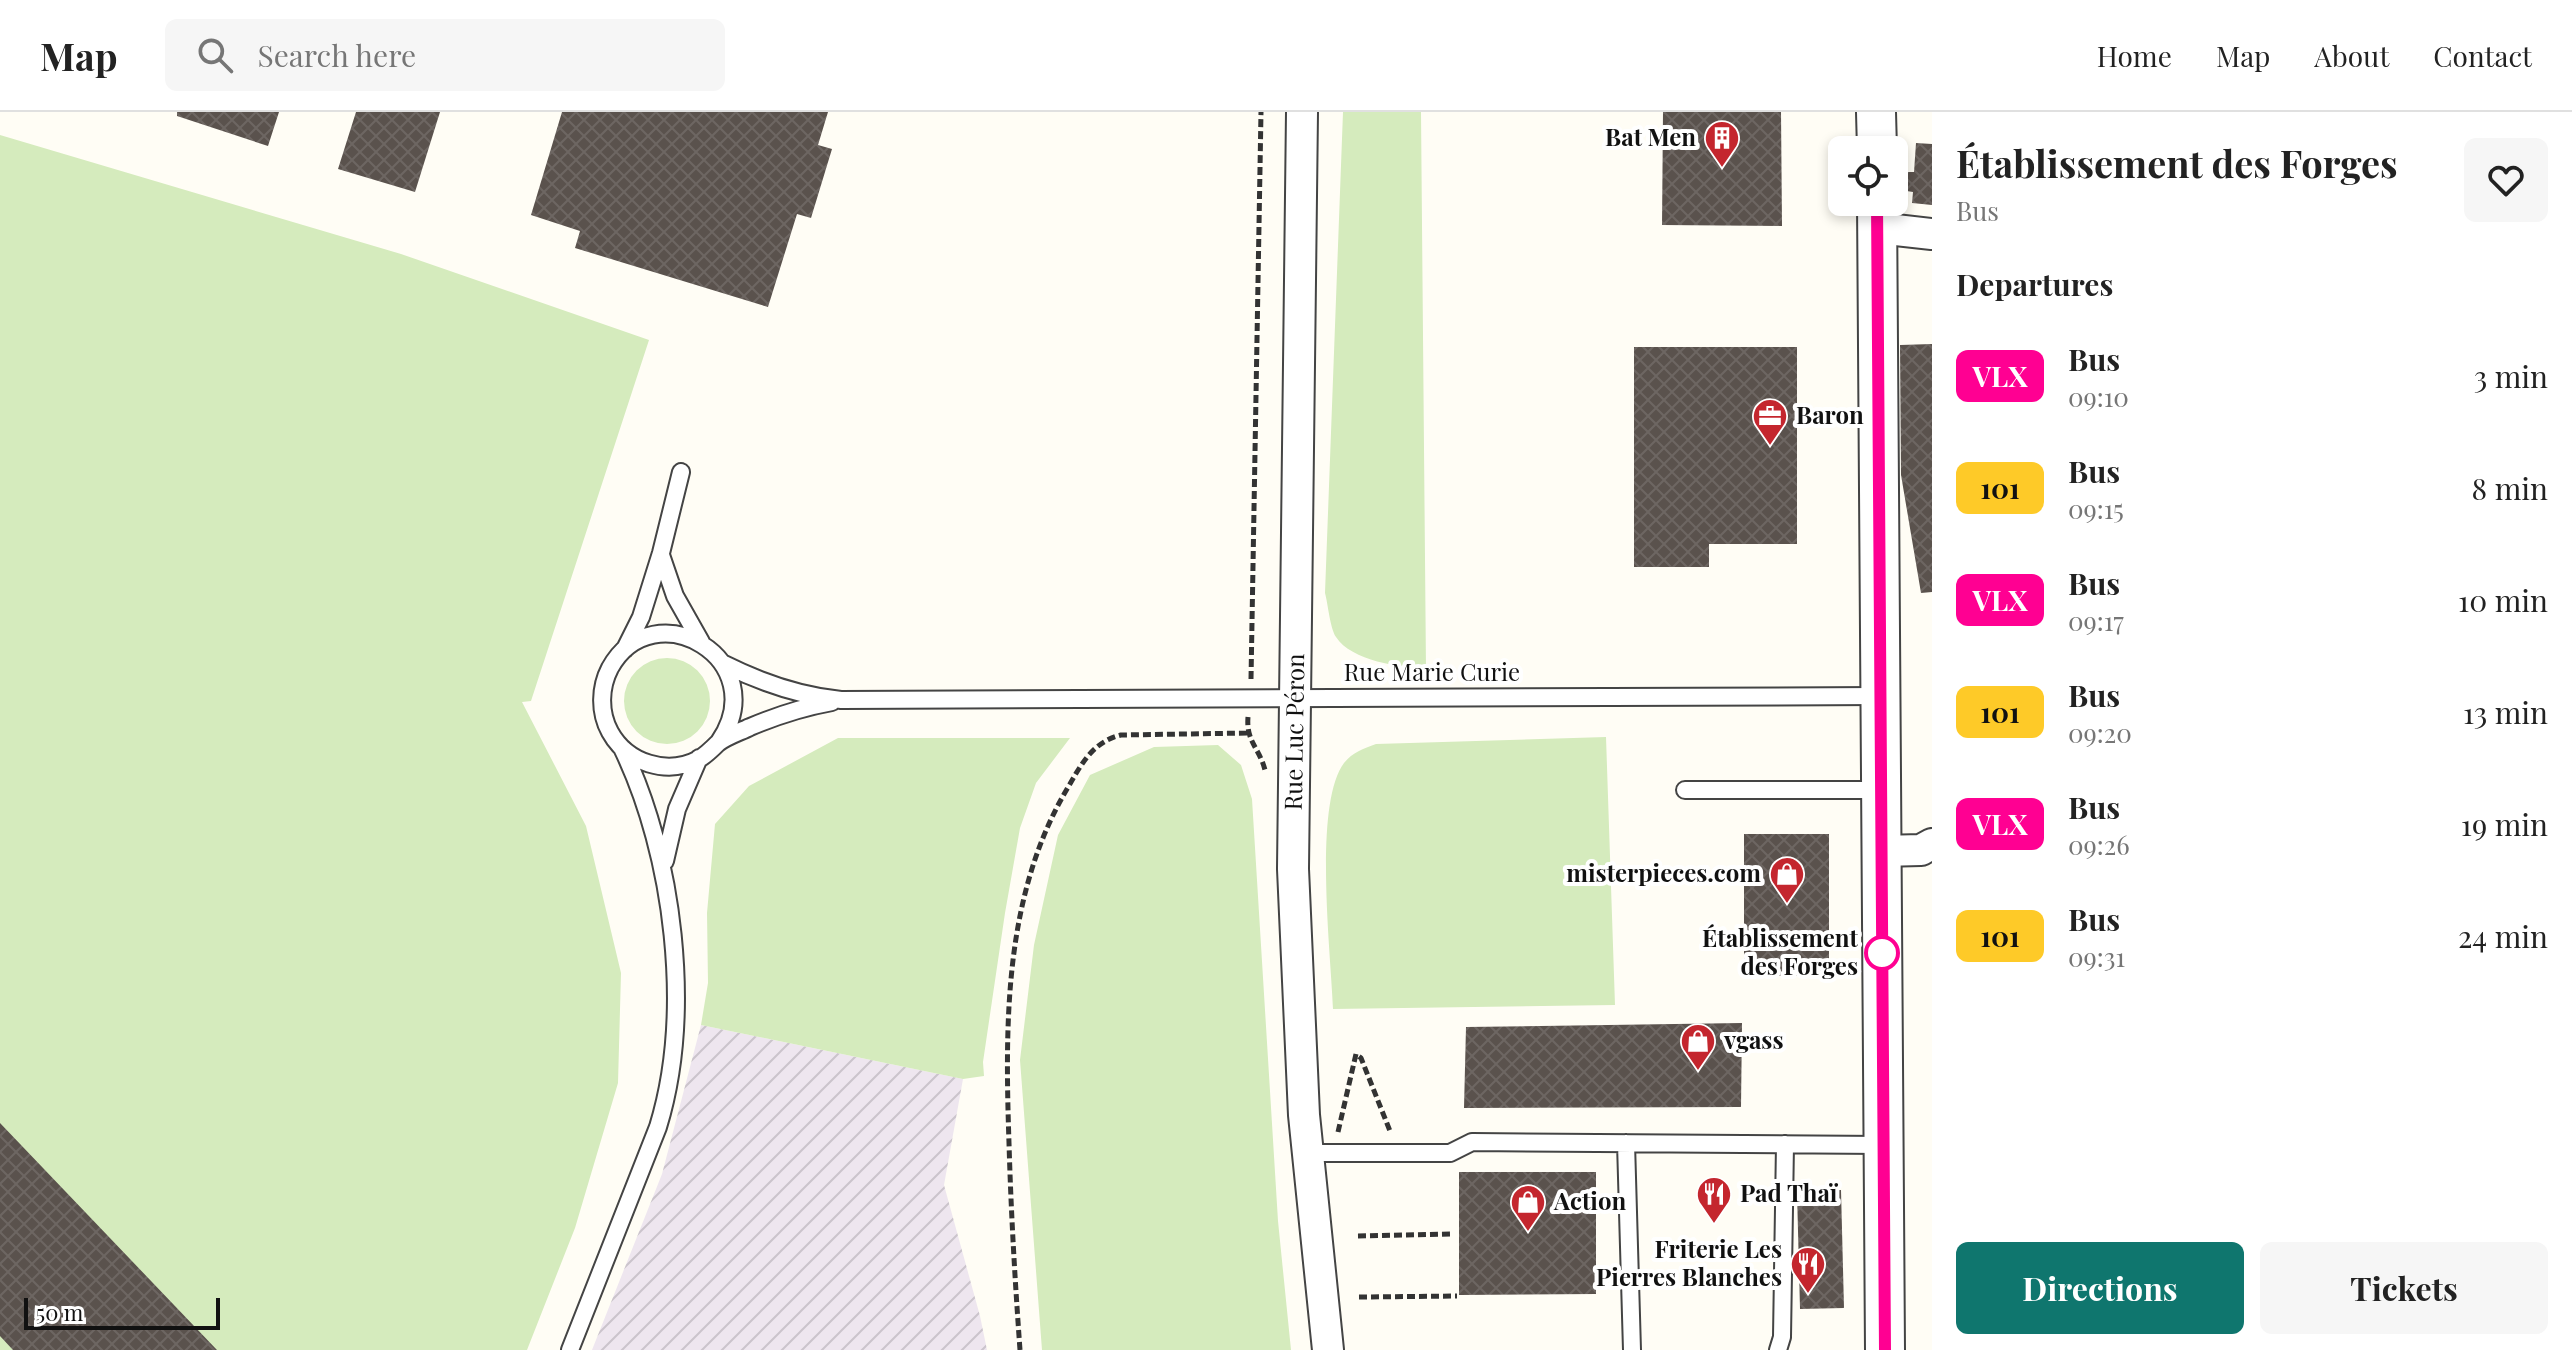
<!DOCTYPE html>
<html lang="en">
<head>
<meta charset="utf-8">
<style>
	:root { --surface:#fff; --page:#f6f6f6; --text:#222; --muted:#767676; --line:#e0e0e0; --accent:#0f766e }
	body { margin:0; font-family:"Playfair Display",serif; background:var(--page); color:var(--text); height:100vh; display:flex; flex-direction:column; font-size:30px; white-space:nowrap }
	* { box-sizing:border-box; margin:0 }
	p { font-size:26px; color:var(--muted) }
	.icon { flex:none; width:44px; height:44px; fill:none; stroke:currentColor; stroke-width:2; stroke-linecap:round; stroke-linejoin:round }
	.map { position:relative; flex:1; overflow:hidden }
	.panel { display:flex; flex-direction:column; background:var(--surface); width:640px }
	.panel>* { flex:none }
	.badge { padding:0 16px; border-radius:12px; font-size:28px; line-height:52px }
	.fabs { position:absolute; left:1828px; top:24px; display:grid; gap:16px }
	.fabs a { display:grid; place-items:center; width:80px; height:80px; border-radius:12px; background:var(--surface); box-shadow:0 4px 12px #0003; font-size:40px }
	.scale { position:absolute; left:24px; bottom:20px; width:196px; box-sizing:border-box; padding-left:8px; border:4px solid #111; border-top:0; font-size:22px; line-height:28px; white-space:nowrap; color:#111; -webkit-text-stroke:6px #fff; paint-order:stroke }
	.map>.badge { position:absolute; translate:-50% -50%; box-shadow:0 0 0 4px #fff }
	h2 { padding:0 24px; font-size:30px; line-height:72px }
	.round { display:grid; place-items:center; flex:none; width:84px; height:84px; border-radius:12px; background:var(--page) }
	.head { display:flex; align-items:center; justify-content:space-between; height:136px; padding:0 24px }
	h1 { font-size:38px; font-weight:700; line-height:60px }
	.action { display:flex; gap:16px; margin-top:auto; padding:16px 24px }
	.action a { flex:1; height:92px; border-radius:12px; background:var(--accent); color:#fff; font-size:32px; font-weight:700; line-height:92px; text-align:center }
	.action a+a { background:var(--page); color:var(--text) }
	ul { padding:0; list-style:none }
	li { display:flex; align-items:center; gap:24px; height:112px; padding:0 24px }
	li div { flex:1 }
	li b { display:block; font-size:30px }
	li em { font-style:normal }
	li .badge { min-width:88px; font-weight:700; text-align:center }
	header { display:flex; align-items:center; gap:48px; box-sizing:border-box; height:112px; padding:0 40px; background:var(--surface); border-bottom:2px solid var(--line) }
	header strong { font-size:38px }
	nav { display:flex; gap:44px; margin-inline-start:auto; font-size:28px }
	.search { width:560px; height:72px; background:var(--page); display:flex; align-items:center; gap:20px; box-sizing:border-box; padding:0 28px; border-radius:12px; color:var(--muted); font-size:30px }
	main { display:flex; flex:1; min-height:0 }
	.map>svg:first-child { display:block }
	.industrial { fill:url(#industrial-furrows) }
	.grass { fill:#d5ebbd }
	.building { fill:url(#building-cross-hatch) }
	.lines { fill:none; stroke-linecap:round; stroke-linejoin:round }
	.service-casing { stroke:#444; stroke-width:20 }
	.minor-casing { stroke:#444; stroke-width:34 }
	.tertiary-casing { stroke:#444; stroke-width:42 }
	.path { stroke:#333; stroke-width:5; stroke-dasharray:8 4; stroke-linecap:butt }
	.service { stroke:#fff; stroke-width:16 }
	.minor { stroke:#fff; stroke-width:30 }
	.tertiary { stroke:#fff; stroke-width:38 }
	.line-casing { stroke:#fff; stroke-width:18 }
	.line { stroke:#ff0092; stroke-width:12 }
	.stop-dot { fill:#fff; stroke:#ff0092; stroke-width:4 }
	.labels { text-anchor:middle; stroke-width:8; stroke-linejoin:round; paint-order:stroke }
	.poi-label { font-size:24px; font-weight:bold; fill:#111; stroke:#fff; text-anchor:start }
	.street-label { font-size:24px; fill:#111; stroke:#fff }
	.stop-label { font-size:24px; font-weight:bold; fill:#111; stroke:#fff; text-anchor:end }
</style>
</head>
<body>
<header>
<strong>Map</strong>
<div class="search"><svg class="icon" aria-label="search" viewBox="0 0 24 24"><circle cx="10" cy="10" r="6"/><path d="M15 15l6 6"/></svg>Search here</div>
<nav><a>Home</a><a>Map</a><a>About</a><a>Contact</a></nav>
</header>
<main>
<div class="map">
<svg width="1932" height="1238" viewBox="0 0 1932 1238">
	<defs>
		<pattern id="industrial-furrows" width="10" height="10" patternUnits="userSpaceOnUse" patternTransform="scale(2)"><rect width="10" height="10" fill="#eee6ef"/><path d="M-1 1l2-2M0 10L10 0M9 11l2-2" fill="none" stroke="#cbc4cc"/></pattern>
		<pattern id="building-cross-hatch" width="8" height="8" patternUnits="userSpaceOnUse" patternTransform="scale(2)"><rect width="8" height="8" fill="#5a524d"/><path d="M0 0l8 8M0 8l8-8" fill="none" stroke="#6d6662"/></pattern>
	</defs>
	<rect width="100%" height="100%" fill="#fffdf5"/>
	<path class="industrial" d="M701,913L963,967L944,1073L980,1204L987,1238H592L662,1062Z"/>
	<path class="grass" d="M1343,0H1421L1426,558C1401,555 1351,549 1336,525C1330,516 1328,492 1325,481Z
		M0,23L401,142L649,228L531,589L522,590L586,714L621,861L618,971L575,1116L527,1238H0Z
		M624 589a43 43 0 1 1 86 0a43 43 0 1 1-86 0Z
		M1606,625L1615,893L1333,897C1331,841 1313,693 1344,651C1353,640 1363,637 1376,632Z
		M838,626H1070L1036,671L1020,716L1005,801L983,950L984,964L963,967L701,913L708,871L707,801L715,712L749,674Z
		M1218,633L1241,653L1252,687L1278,1109L1291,1238H1042L1020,948L1034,833L1058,723L1090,663L1154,635Z"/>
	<path class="building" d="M177,0H279L268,34L177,4Z
		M356,0H440L415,80L338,57Z
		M562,0H828L818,33L832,37L811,106L797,102L768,195L575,136L580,119L531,103Z
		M1663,0H1781L1782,114L1662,113Z
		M1916,31L1932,32V93L1912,91L1913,80L1894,77V60H1914Z
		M1932,232V480L1921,481L1901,363L1900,233Z
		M1634,235H1797V432H1709V455H1634Z
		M1744,722H1829V864H1744Z
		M1742,911L1741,995L1464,996L1466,915Z
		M0,1011L217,1238H13L0,1224Z
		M1459,1060H1596V1182L1459,1183Z
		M1841,1078L1844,1196L1800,1197L1797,1080Z"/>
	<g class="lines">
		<g class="service-casing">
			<path id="service" d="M661,443L675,484L701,530
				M625,537L641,505L661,441L681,360
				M724,552C760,570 800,584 841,588L1880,584
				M719,630C775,548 654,477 610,556C600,575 599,600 610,620C627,651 667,664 699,647C706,643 712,637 718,631C727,624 740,620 750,615C776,604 804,595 832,590
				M1685,678H1881
				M665,749L677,697L699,646
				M1626,1031L1632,1238
				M1307,1041H1450L1472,1030L1883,1033
				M570,1238L658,1015C693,901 674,743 622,636
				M1778,1238L1782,1225L1785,1032"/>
		</g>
		<g class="minor-casing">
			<path id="minor" d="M1302,0L1293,757L1304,1003L1328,1238
				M1878,116L1932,122
				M1881,739L1921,738L1932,732"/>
		</g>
		<g class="tertiary-casing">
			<path id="tertiary" d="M1876,0L1877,38
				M1877,90L1885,1238"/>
		</g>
		<path class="path" d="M1251,567L1261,0
			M1248,605C1246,630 1259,635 1265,658
			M1338,1020L1356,942L1361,946L1390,1019
			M1358,1124L1452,1122
			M1359,1185L1457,1184
			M1020,1238C1015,1169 1011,1101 1009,1031C1005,911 1004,784 1067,677C1081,653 1092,630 1121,623L1247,621"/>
		<use href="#service" class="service"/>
		<use href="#minor" class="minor"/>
		<use href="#tertiary" class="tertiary"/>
	</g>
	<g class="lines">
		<g class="line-casing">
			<path id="line" d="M1877,90L1885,1238"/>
		</g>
		<use href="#line" class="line"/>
	</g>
	<defs>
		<g id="building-pin" transform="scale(1.8)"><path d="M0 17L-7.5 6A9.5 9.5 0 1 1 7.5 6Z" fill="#c4262e" stroke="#fff"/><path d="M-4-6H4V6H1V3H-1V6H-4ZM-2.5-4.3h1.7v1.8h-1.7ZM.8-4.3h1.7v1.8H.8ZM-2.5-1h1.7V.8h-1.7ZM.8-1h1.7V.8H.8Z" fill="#fff"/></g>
		<g id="office-pin" transform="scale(1.8)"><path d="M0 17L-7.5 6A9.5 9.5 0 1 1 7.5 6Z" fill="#c4262e" stroke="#fff"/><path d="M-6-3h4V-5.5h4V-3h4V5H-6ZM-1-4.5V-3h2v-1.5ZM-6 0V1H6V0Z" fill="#fff"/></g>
		<g id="shop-pin" transform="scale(1.8)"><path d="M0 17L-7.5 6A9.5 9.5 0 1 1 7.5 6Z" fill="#c4262e" stroke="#fff"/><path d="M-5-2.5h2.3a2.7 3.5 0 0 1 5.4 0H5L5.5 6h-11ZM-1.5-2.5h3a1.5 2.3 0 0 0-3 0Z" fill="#fff"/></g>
		<g id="restaurant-pin" transform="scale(1.8)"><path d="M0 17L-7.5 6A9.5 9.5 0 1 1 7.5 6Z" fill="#c4262e" stroke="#fff"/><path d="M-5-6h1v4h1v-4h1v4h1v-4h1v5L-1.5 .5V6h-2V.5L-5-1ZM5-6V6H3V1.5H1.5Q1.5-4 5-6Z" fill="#fff"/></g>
	</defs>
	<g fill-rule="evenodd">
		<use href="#building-pin" x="1722" y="26"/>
		<use href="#office-pin" x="1770" y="304"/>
		<use href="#shop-pin" x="1787" y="762"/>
		<use href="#shop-pin" x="1698" y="929"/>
		<use href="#restaurant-pin" x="1714" y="1082"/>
		<use href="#shop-pin" x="1528" y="1090"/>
		<use href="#restaurant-pin" x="1808" y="1152"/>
	</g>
	<circle class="stop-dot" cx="1882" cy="841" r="16"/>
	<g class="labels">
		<g class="poi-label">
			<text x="1696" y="34" text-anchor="end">Bat Men</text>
			<text x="1796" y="312">Baron</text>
			<text x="1761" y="770" text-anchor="end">misterpieces.com</text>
			<text x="1724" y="937">vgass</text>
			<text x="1740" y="1090">Pad Thaï</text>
			<text x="1554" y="1098">Action</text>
			<text x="1782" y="1146" text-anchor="end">Friterie Les<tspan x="1782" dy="28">Pierres Blanches</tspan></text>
		</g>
		<g class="street-label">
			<text x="1432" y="569">Rue Marie Curie</text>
			<text transform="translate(1295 620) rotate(-89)" y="8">Rue Luc Péron</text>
		</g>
		<g class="stop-label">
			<text x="1858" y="835">Établissement<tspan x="1858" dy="28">des Forges</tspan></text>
		</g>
	</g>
</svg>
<div class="fabs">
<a><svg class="icon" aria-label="locate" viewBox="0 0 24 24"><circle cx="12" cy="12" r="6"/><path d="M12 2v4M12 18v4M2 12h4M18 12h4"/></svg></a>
</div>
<div class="scale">50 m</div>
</div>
<section class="panel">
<div class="head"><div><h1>Établissement des Forges</h1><p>Bus</p></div><a class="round"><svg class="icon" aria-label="heart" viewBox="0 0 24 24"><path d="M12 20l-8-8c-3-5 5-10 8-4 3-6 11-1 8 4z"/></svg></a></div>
<h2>Departures</h2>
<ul>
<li><span class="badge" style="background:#ff0092;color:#fff">VLX</span><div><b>Bus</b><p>09:10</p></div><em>3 min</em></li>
<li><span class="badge" style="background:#feca28;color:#111">101</span><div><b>Bus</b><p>09:15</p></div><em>8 min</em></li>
<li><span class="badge" style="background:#ff0092;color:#fff">VLX</span><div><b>Bus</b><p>09:17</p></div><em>10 min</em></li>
<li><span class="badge" style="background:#feca28;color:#111">101</span><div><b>Bus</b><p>09:20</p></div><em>13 min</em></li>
<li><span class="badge" style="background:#ff0092;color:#fff">VLX</span><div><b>Bus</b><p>09:26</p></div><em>19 min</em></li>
<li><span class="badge" style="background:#feca28;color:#111">101</span><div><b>Bus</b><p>09:31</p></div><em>24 min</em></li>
</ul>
<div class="action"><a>Directions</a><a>Tickets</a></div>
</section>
</main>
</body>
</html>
